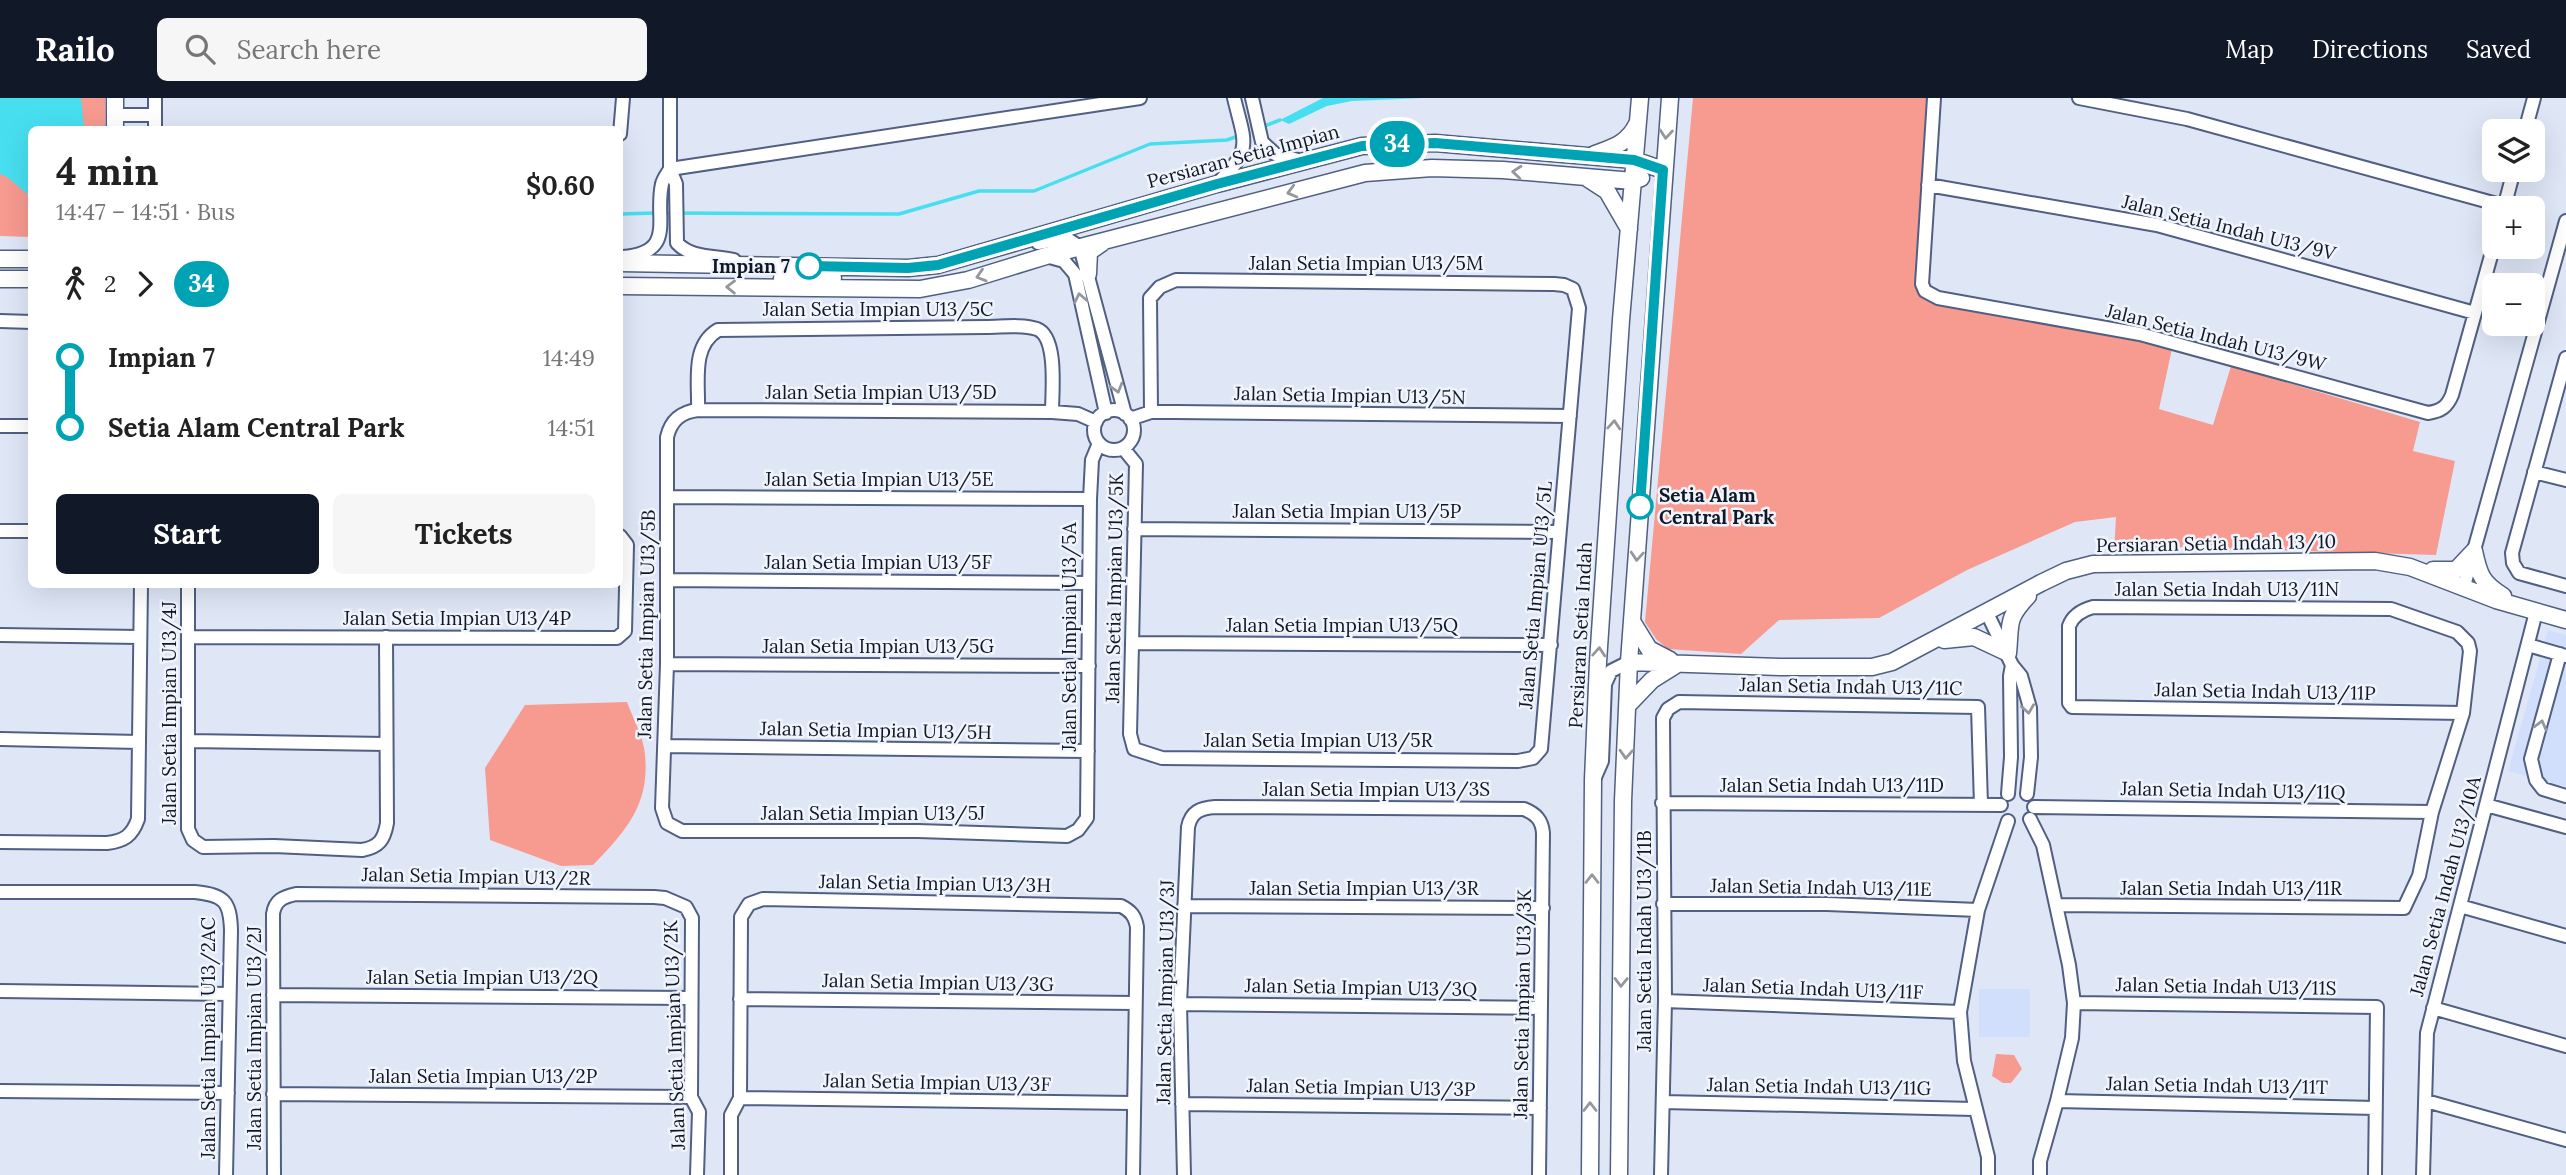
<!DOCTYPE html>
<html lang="en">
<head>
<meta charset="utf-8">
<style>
	:root { --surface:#fff; --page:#f6f6f6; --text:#222; --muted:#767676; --accent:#111827 }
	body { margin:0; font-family:Lora,serif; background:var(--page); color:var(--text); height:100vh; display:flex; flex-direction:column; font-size:26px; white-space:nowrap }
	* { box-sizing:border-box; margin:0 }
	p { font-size:23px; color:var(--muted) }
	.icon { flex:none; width:38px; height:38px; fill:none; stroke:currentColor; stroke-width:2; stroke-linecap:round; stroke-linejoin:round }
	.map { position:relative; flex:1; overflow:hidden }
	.panel { position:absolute; left:28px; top:28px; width:595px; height:462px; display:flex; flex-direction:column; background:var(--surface); border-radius:10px; box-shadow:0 7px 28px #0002 }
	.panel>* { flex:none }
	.badge { padding:0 14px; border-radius:23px; font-size:24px; line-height:46px }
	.controls { position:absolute; left:2482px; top:21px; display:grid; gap:14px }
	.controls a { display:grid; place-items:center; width:63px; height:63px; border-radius:10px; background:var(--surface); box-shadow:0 7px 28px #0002; font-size:35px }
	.map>.badge { position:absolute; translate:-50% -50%; box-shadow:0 0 0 4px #fff }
	.legs { display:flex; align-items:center; gap:10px; height:77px; padding:0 28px; font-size:23px }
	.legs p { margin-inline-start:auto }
	.overview { display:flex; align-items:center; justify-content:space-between; height:119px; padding:0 28px }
	h1 { font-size:38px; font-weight:700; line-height:52px }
	.primary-button { display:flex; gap:14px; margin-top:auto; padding:14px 28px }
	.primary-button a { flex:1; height:80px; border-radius:10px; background:var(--accent); color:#fff; font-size:28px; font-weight:700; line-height:80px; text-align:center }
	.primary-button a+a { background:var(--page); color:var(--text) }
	ul { padding:0 28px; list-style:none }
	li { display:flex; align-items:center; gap:24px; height:70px; font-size:26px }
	li i { display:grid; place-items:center; width:10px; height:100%; margin:0 9px; background:currentColor }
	li i::after { content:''; width:18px; height:18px; margin:-9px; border:5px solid; border-radius:50%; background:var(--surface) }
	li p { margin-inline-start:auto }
	li:first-child i { background:linear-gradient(#0000 50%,currentColor 0) }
	li:last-child i { background:linear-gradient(currentColor 50%,#0000 0) }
	header { display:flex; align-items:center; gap:42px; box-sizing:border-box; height:98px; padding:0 35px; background:var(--accent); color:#fff }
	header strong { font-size:33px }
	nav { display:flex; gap:38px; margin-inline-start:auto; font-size:24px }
	.search { width:490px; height:63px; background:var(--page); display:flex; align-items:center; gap:18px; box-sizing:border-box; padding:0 24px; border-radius:10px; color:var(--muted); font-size:26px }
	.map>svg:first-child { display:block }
	.built { fill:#d2dffc }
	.green { fill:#f79a90 }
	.water { fill:#47dff0 }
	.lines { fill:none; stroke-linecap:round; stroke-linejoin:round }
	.stream { stroke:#47dff0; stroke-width:3.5 }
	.minor-casing { stroke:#505f82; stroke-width:16 }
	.tertiary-casing { stroke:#505f82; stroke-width:19 }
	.minor { stroke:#fff; stroke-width:12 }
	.tertiary { stroke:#fff; stroke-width:16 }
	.oneway { stroke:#94979d }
	.line-1-casing { stroke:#fff; stroke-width:16 }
	.line-1 { stroke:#00a3b4; stroke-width:10 }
	.stop-1-dot { fill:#fff; stroke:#00a3b4; stroke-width:3.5 }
	.labels { text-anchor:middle; stroke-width:5; stroke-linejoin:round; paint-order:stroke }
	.street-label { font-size:19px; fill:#111725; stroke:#f0f4fc }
	.stop-label { font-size:19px; font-weight:bold; fill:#111725; stroke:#f0f4fc; text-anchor:end }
</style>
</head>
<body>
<header>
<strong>Railo</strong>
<div class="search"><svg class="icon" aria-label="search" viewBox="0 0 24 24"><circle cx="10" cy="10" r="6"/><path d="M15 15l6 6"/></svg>Search here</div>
<nav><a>Map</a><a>Directions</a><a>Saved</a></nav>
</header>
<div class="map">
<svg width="2566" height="1077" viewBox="0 0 2566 1077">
	<rect width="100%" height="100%" fill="#dfe7f7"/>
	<path class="built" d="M2548,532L2566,537V689L2508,673Z
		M1979,891H2030V939H1979Z"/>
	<path class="green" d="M0,0H105V31L32,32L31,139L0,138Z
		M1693,0H1931L1925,197L2173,246L2159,311L2213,327L2231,268L2420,324L2413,353L2455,363L2436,457L2176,449L2114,454L2116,419L2075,424L1967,472L1879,520L1779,522L1741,556L1668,551L1656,541L1645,524Z
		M627,604C633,621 644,640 645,657C650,707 625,734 593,767L561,768L490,742L485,670L525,607Z
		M1996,956L2014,957L2022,971L2011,985H2003L1992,978Z"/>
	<path class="water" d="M0,0H81L84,31L32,32L31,99L7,79L0,76Z
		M1323,0H1424L1352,3L1327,8L1289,26L1280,22Z"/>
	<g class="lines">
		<path class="stream" d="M1262,29L1280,22
			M664,115L899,116L979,93H1034L1150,46L1227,42L1238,38
			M620,116L656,115"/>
		<g class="minor-casing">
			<path id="minor" d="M670,0V71L676,86L677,145C692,161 714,157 734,162
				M1252,0L1262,44L1275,56L1302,63
				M1934,0L1922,186L1925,193L1938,200L2140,236L2428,315C2441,313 2447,309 2452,297L2494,147
				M2079,0L2187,21L2504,108
				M115,17H155
				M155,32V0
				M2525,33L2534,0
				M620,36L623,0
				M670,71L1140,0
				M1218,85C1253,50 1245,46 1234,0
				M1928,87L2157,127L2475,215
				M2504,110L2514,72
				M1038,145L1066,140L1080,149L1125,316
				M1046,158L1064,163L1075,176L1106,315
				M623,159C677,154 654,121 662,86C663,81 667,76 670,71
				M0,223L32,224
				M2566,260L2512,455L2513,465L2519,475L2566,488
				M698,312C699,284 691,248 718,232L986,229C1002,229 1022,226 1037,231C1058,239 1052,294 1052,314
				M1094 332a20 20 0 1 1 40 0a20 20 0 1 1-40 0Z
				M1130,321L1151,314H1175L1570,318
				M1096,324L1078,316L1052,314L698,312C681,314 671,322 667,339V566L662,710L667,725L682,733H918L1067,738L1078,732L1087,720L1090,401L1092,362L1099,345
				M0,328H32
				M1123,350L1136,366L1130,636L1134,651L1162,660L1518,663L1533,660L1541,651L1579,210L1573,191L1564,187L1554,186L1176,182L1160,189L1150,200L1151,314
				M2534,374L2566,382
				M667,399L1090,401
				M1134,431L1559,434
				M0,433H32
				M667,482L1089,485
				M188,486V731L193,742L203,749L274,748L362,752C379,749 384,742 387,725L386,539
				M2464,488L2566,123
				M1987,515L2012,567L2021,578L2030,610L2031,659L2027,696
				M0,537L140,539
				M188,539L617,540L625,533L627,447L620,438
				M1132,545L1551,547
				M2528,547L2566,558
				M2560,556L2531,661L2536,682L2543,691L2566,698
				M667,566L1089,568
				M0,641L139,644
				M188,643L386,646
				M664,648L1088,653
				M1595,679L1602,663L1605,586L1611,573L1629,564
				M2008,696L2011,659L2010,578L2012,567
				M1662,705L2001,707
				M2486,707L2566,729
				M2034,709L2432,714
				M2030,721L2043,747L2069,867L2074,905L2072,940L2057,1003L2040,1063V1077
				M0,744L107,745C124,743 132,738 138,721L141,486
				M0,794H195C224,797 230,803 231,832L226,1077
				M1663,806H1827L1978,812
				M2057,807L2404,810L2419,778L2432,714L2463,615L2470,553L2468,545L2457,534L2391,511L2093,509C2082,512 2073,517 2069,528V605L2072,609L2463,615
				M1184,808L1543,810
				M2460,808L2566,838
				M0,893L229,896
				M273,897L691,900
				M740,901L1135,905
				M1665,903L1960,914
				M2074,905L2377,909L2375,1077
				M1180,906L1541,910
				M2433,910L2566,948
				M0,993L228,995
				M273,996L691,999
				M740,1000L1133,1005
				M2057,1003L2376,1010
				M2426,1003L2566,1042
				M1663,1004L1975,1011
				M1182,1006L1540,1010
				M274,1077L273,816C275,802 283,799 296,796L654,799L665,800L686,809L692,820L691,999L699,1014L697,1077
				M731,1077V1017L740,1000L741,819L749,806L763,801L1121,808C1131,813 1135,818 1137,829L1133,1077
				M1184,1077L1180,906L1188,729C1191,714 1200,710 1215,709L1524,711C1536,716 1542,722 1543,735L1539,1077
				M1661,1077L1665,903L1663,620L1668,611L1679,604L1978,609L1981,707
				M1988,1077V1059L1964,963L1960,914L1978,812L2008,723
				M2423,1077L2427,935L2536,514"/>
		</g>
		<g class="tertiary-casing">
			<path id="tertiary" d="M115,32V0
				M1595,56C1614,49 1628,45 1637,26
				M1587,80L1607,93L1629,131
				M0,161H32
				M620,165L908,170L938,167L1217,86L1362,48L1435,45L1634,62L1663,72
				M1088,176L1089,154L1102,145
				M782,180H833
				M0,181H32
				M620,188L920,191L968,182L1046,158L1365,75L1432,70L1503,72L1633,83L1641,80
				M2474,453C2479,477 2482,485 2503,498
				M2433,472H2456L2474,453
				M1633,525L1649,551L1670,562
				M1944,542L1974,539L2008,555C2011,525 2006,521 2028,498
				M1629,564L1781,569H1872L1892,564L2041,485L2066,473L2093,466L2375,463L2410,469L2496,502L2566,522
				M1628,607L1652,582L1676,567
				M1590,1077L1593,682L1598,564L1621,222L1640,0
				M1619,1077L1623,703L1629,564L1670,0"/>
		</g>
		<use href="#minor" class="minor"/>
		<use href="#tertiary" class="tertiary"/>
	</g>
	<defs><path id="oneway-chevron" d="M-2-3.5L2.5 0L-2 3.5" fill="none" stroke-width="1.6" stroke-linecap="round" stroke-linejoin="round" transform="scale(1.75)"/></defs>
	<g class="oneway">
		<use href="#oneway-chevron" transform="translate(1666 36) rotate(95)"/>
		<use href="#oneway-chevron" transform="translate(1517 74) rotate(-175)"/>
		<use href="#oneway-chevron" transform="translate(1292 94) rotate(165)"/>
		<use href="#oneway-chevron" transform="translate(981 178) rotate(163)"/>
		<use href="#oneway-chevron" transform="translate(731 189) rotate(-179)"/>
		<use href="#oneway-chevron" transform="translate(1080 200) rotate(-101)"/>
		<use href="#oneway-chevron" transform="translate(1117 290) rotate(74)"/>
		<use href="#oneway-chevron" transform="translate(1614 327) rotate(-86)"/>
		<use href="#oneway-chevron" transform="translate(1637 458) rotate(94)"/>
		<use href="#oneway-chevron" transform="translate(1599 554) rotate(-86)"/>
		<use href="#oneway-chevron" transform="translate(2028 611) rotate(82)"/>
		<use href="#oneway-chevron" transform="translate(2541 627) rotate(-75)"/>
		<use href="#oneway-chevron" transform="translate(1626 656) rotate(93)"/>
		<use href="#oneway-chevron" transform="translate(1592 781) rotate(-90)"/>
		<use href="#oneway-chevron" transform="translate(1621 884) rotate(91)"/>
		<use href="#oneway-chevron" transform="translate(1590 1009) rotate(-90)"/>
	</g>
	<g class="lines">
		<g class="line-1-casing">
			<path id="line-1" d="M809,168L908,170L938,167L1217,86L1362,48L1435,45L1634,62L1663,72L1640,408"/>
		</g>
		<use href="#line-1" class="line-1"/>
	</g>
	<g class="stop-1-dot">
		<circle cx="809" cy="168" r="12"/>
		<circle cx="1640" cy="408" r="12"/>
	</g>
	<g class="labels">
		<g class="street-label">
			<text transform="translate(1243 58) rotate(-15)" y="7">Persiaran Setia Impian</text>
			<text transform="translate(2229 129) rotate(14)" y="7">Jalan Setia Indah U13/9V</text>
			<text x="1366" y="172">Jalan Setia Impian U13/5M</text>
			<text x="878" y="218">Jalan Setia Impian U13/5C</text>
			<text transform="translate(2216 239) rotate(14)" y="7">Jalan Setia Indah U13/9W</text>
			<text x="881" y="301">Jalan Setia Impian U13/5D</text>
			<text transform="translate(1350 297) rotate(1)" y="7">Jalan Setia Impian U13/5N</text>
			<text x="879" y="388">Jalan Setia Impian U13/5E</text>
			<text x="1347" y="420">Jalan Setia Impian U13/5P</text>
			<text transform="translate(2216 445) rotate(-1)" y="7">Persiaran Setia Indah 13/10</text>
			<text x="878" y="471">Jalan Setia Impian U13/5F</text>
			<text transform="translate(1114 490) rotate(-89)" y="7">Jalan Setia Impian U13/5K</text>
			<text x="2227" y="498">Jalan Setia Indah U13/11N</text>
			<text transform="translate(1535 497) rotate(-85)" y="7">Jalan Setia Impian U13/5L</text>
			<text x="457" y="527">Jalan Setia Impian U13/4P</text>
			<text transform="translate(646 526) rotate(-89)" y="7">Jalan Setia Impian U13/5B</text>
			<text x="1342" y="534">Jalan Setia Impian U13/5Q</text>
			<text transform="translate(1580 537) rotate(-87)" y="7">Persiaran Setia Indah</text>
			<text transform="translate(1069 539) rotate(-90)" y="7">Jalan Setia Impian U13/5A</text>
			<text x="878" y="555">Jalan Setia Impian U13/5G</text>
			<text transform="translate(1851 588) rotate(1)" y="7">Jalan Setia Indah U13/11C</text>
			<text transform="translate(2265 593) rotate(1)" y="7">Jalan Setia Indah U13/11P</text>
			<text transform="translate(169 615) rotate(-90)" y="7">Jalan Setia Impian U13/4J</text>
			<text transform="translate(876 632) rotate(1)" y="7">Jalan Setia Impian U13/5H</text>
			<text x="1318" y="649">Jalan Setia Impian U13/5R</text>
			<text x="1832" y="694">Jalan Setia Indah U13/11D</text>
			<text x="1376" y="698">Jalan Setia Impian U13/3S</text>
			<text transform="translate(2233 692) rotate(1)" y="7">Jalan Setia Indah U13/11Q</text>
			<text x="873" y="722">Jalan Setia Impian U13/5J</text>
			<text transform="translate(476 778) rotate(1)" y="7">Jalan Setia Impian U13/2R</text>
			<text transform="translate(935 785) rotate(1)" y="7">Jalan Setia Impian U13/3H</text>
			<text transform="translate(2445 788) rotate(-75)" y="7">Jalan Setia Indah U13/10A</text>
			<text transform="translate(1821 789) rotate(1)" y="7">Jalan Setia Indah U13/11E</text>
			<text x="1364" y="797">Jalan Setia Impian U13/3R</text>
			<text x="2231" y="797">Jalan Setia Indah U13/11R</text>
			<text transform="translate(1644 843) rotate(-90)" y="7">Jalan Setia Indah U13/11B</text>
			<text x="482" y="886">Jalan Setia Impian U13/2Q</text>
			<text transform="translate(938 884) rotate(1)" y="7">Jalan Setia Impian U13/3G</text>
			<text transform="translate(2226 888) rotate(1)" y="7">Jalan Setia Indah U13/11S</text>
			<text transform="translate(1361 889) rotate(1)" y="7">Jalan Setia Impian U13/3Q</text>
			<text transform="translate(1813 890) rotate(2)" y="7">Jalan Setia Indah U13/11F</text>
			<text transform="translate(1165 894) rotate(-89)" y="7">Jalan Setia Impian U13/3J</text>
			<text transform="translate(1522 906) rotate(-89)" y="7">Jalan Setia Impian U13/3K</text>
			<text transform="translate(674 937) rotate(-92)" y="7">Jalan Setia Impian U13/2K</text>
			<text transform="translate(208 940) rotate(-90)" y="7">Jalan Setia Impian U13/2AC</text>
			<text transform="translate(254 940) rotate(-90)" y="7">Jalan Setia Impian U13/2J</text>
			<text x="483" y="985">Jalan Setia Impian U13/2P</text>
			<text transform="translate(937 984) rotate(1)" y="7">Jalan Setia Impian U13/3F</text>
			<text transform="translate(2217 987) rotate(1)" y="7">Jalan Setia Indah U13/11T</text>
			<text transform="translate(1819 988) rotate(1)" y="7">Jalan Setia Indah U13/11G</text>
			<text transform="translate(1361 989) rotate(1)" y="7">Jalan Setia Impian U13/3P</text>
		</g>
		<g class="stop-label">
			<text x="790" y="175">Impian 7</text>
			<text x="1659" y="404" text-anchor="start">Setia Alam<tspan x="1659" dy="22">Central Park</tspan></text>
		</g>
	</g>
</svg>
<div class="controls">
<a><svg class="icon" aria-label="layers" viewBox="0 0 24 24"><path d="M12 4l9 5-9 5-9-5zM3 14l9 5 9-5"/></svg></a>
<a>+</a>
<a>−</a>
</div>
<b class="badge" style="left:1397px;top:46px;background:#00a3b4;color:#fff">34</b>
<section class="panel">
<div class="overview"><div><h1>4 min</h1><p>14:47 – 14:51 · Bus</p></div><b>$0.60</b></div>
<div class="legs"><svg class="icon" aria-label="walk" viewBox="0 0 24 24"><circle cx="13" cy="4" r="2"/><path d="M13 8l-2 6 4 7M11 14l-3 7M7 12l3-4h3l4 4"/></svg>2<svg class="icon" aria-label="forward" viewBox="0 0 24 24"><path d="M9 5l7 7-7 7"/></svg><b class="badge" style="background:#00a3b4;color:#fff">34</b></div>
<ul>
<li><i style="color:#00a3b4"></i><b>Impian 7</b><p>14:49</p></li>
<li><i style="color:#00a3b4"></i><b>Setia Alam Central Park</b><p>14:51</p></li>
</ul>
<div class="primary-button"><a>Start</a><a>Tickets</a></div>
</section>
</div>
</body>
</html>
